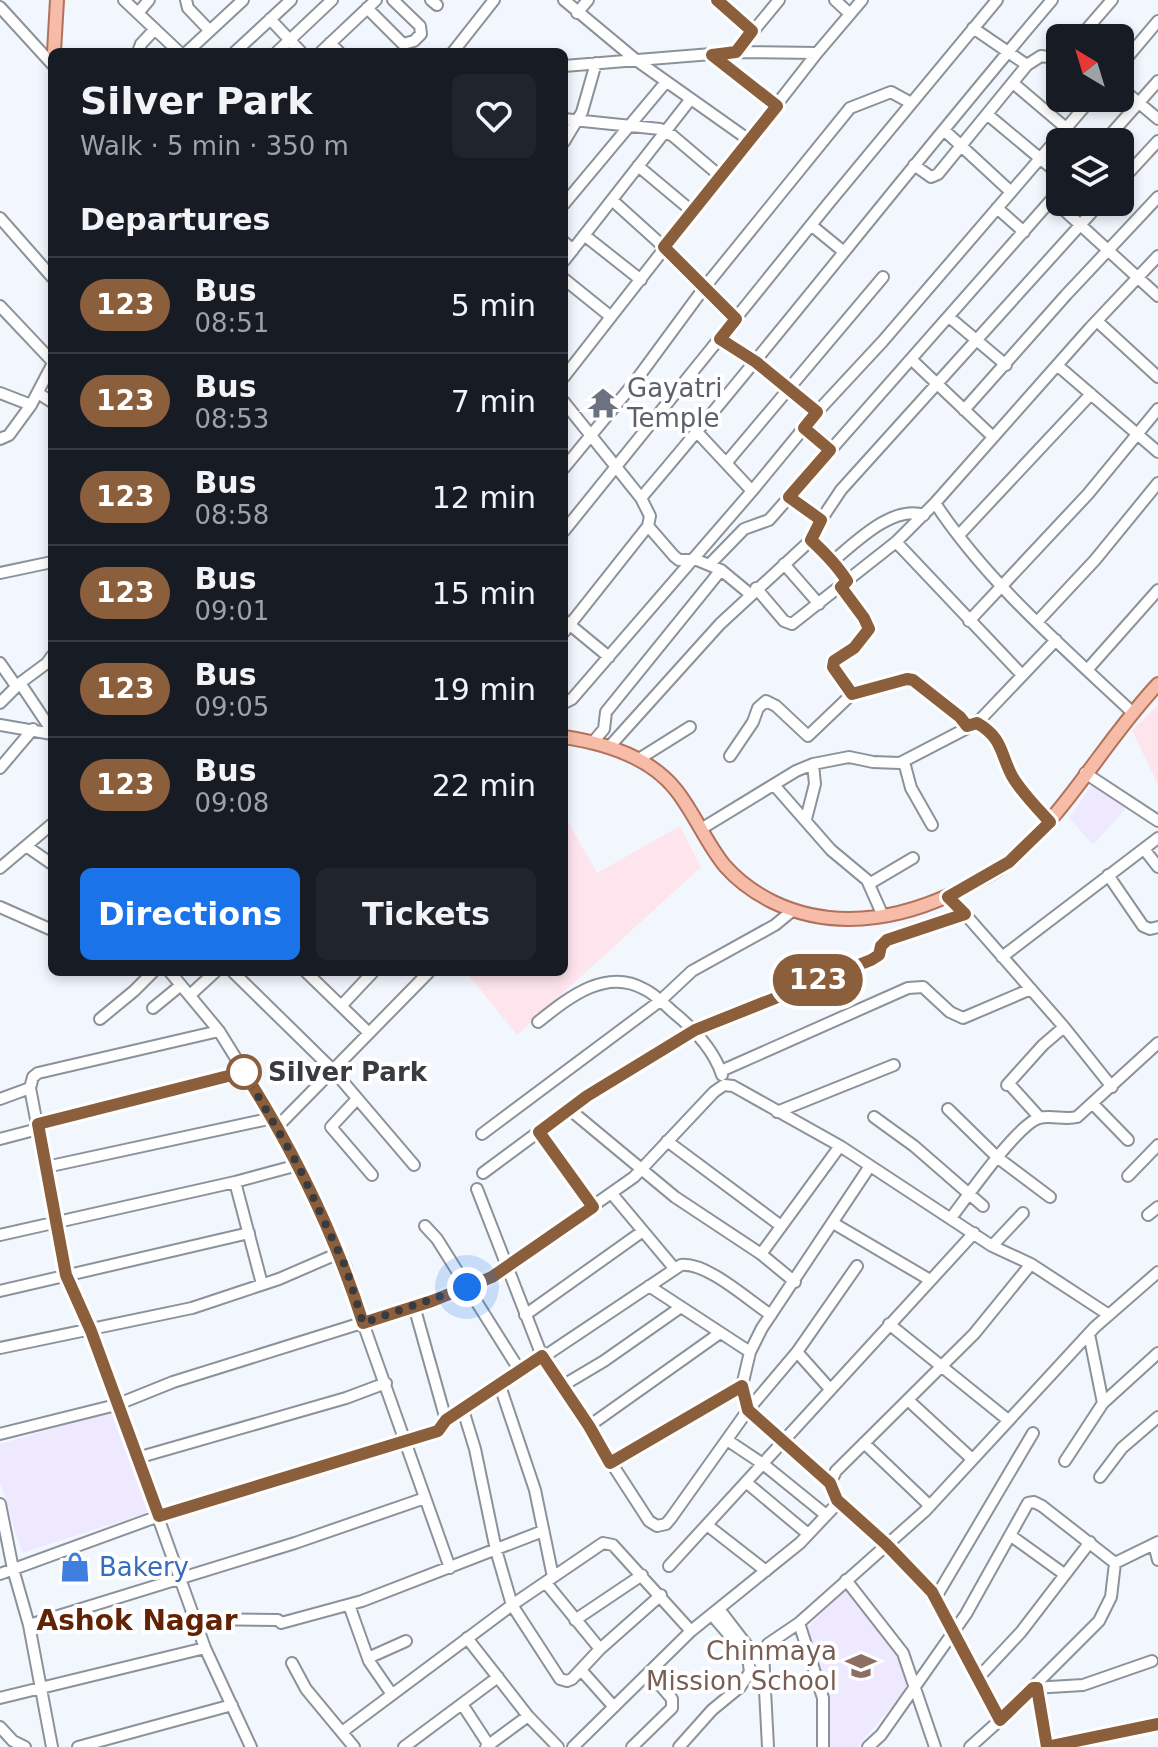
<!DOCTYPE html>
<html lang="en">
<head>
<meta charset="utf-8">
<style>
	:root { --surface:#171b24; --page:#20242c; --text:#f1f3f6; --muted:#9ea1a6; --line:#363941; --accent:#1a73e8 }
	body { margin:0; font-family:"DejaVu Sans",sans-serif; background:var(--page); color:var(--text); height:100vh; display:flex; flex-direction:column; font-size:30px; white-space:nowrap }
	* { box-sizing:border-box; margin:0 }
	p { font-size:26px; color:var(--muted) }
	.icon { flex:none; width:44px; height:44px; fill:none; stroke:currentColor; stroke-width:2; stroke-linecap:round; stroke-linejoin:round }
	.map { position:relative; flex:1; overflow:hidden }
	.drawer { position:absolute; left:48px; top:48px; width:520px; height:928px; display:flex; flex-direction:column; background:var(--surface); border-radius:12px; box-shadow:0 4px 12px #0003 }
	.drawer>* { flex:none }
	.badge { padding:0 16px; border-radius:26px; font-size:28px; line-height:52px }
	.needle { width:52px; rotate:322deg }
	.tools { position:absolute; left:1046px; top:24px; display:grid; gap:16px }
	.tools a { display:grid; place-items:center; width:88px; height:88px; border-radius:12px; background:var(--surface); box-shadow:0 4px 12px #0003; font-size:40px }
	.you { position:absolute; width:40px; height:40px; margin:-20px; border:6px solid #fff; border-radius:50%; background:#1a73e8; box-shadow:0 0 0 12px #1a73e833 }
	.map>.badge { position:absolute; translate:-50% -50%; box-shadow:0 0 0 4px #fff }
	h2 { padding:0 32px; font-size:30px; line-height:72px }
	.round { display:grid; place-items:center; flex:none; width:84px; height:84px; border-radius:12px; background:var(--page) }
	.headline { display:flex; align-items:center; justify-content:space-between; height:136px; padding:0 32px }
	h1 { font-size:38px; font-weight:700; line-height:60px }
	.cta { display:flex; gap:16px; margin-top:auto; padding:16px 32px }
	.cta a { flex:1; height:92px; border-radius:12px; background:var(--accent); color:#fff; font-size:32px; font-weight:700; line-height:92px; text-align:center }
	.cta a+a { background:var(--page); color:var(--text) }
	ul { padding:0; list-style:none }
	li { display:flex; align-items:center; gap:24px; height:96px; padding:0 32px; border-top:2px solid var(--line) }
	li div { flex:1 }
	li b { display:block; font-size:30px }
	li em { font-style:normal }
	li .badge { min-width:88px; font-weight:700; text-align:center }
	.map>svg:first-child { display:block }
	.commercial { fill:#fee5ed }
	.education { fill:#eee9ff }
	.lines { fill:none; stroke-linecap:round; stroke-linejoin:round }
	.minor-casing { stroke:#8c929a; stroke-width:14 }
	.major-casing { stroke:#b1725d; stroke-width:16 }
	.minor { stroke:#fff; stroke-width:10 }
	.major { stroke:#f7bca7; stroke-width:12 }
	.line-casing { stroke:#fff; stroke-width:18 }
	.line { stroke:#8b5e3c; stroke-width:12 }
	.walk { stroke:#393b3f; stroke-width:8; stroke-dasharray:0 14.4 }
	.stop-dot { fill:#fff; stroke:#8b5e3c; stroke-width:4 }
	.labels { text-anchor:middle; stroke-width:8; stroke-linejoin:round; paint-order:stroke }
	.worship-label { font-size:26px; fill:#5b616d; stroke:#fff; text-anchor:start }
	.stop-label { font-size:26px; font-weight:bold; fill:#393b3f; stroke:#fff; text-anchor:start }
	.shop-label { font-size:26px; fill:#366cbe; stroke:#fff; text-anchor:start }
	.education-label { font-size:26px; fill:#785e54; stroke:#fff; text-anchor:end }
	.neighbourhood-label { font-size:28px; font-weight:bold; fill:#622206; stroke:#fff }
</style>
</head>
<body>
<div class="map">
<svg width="1158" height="1747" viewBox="0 0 1158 1747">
	<rect width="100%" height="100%" fill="#f2f7fe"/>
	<path class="commercial" d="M1158,705V785L1132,730Z
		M564,814L597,873L680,826L701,867L517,1035L466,972H564Z"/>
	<path class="education" d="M1092,785L1130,804L1093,845L1069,818Z
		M115,1410L152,1511L22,1553L0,1482V1444Z
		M845,1590L897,1651L912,1683L857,1747H828L821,1682L808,1627Z"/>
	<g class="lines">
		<g class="minor-casing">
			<path id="minor" d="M124,0L179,52
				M186,0L188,8L210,31
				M431,0L437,5
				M564,0L636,60L749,140
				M717,0L752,31
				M835,0L850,14
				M0,7L52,64
				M367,8L403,44L414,41L421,34L420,26L393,0
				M138,13L149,0
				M577,13L588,0
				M270,19L301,52
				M973,28L1027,65
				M1079,38L1112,0
				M330,43L339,52
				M138,52L141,44L155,29
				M187,52L243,0
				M235,52L291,0
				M277,52L332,0
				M321,52L376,0
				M453,52L494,0
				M736,52L779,0
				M712,55L777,106
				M564,66L736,52L817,53
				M1120,66L1158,21
				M1013,83L1066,128
				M1120,87L1158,119
				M988,115L1060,175
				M564,119L660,129L673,136L720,176
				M944,130L1011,192
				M564,142L582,112L596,63
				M1104,142L1158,81
				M914,165L931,177L938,174L1027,65L1041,56L1055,58L1060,63
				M638,166L693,212
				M1120,182L1158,141
				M1052,199L1158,296
				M612,200L664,247L736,319
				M564,204L666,82
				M997,208L1024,232
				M0,218L52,277
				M811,225L844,252
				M584,235L641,280
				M564,242L573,250
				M564,261L690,100
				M564,279L610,316
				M0,306L52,361
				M949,317L1006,365
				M1097,321L1158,377
				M720,339L756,362L817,412
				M912,360L993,437
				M1057,365L1158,452
				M564,377L817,53L862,0
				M0,393L31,405L52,365
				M38,393L52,402
				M564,402L641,498L650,516L648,526L564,632
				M964,410L1066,295L1158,197
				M804,428L830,450
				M697,432L752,491
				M0,439L9,435L31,405
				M727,462L883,277
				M564,468L634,383L704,288L850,108L891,92L911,103
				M789,497L821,520
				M641,498C781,334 912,164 1052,0
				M648,526L674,556L679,560H697L721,570L750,594
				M564,531L828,204L997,0
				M959,535L1091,394
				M811,540L833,561L847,581
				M896,542L1022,675
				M833,561C856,542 892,505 924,515
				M784,564L819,604
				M709,565L744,529L769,520L1060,190
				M0,573L52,562
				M841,587L864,618L869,629L864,638L832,664L852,694
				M756,588L784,621L792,624L896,542L935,503
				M564,620L609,657
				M969,621L1088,494L1158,409
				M1038,621L1095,560L1158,483
				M0,663L16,686
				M1087,670L1158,590
				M20,683L50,728
				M0,703L20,683L47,663L52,656
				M564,703L572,699L752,491L817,412L883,341L1092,98
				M1132,712C1064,648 986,581 935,503L1090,328L1158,256
				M977,723L1056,640
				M0,725L52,734
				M593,742L604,729L606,712L721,570
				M610,746L720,624L811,540L821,520L841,490L1101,202
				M730,756L753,722L758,708L766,701L776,706L808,736L852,694L907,679L920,685L960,717L967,726
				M639,759L690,727
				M904,762L911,788L932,825
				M0,768L33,729
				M1085,773L1158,821
				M774,785L831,850L867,880L883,916
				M806,819L815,784L813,764
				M701,829L796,771L813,764L849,757L873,762L900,763L977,723L998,740L1012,776L1050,822
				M26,846L52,864
				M1144,849L1158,867
				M0,868L52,824
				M1108,875L1143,926L1150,929L1158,927
				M869,884L913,858
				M948,897L965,914L1064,1027L1112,1087
				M0,907L52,930
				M1002,957L1158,838
				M170,972L219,1031L273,1118L298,1165L346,1268L363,1323L450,1568
				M233,972L333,1070L414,1165
				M306,972L369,1033
				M190,995L215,972
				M342,1005L373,972
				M153,1008L181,985
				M100,1019L134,991L153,972
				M538,1022C567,999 605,967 644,989C655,994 664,1004 673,1012C694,1029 714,1050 722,1075
				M219,1031L38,1073L33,1077L30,1088L66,1275L91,1331L205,1648L251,1747
				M721,1071L908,988L923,987L950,1012L963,1018L1031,989
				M1007,1085L1043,1045L1064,1027
				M1011,1086L1040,1118
				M0,1099L30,1088
				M357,1099L331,1127L372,1175
				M1093,1104L1128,1140
				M569,1109L675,1197L761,1254
				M948,1109L998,1158L1050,1197
				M777,1112L894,1065
				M874,1117L914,1146L983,1206
				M38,1124L244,1072
				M278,1126L428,973
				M539,1132L593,1207
				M482,1134L660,1001L692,971L775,925L792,911
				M0,1139L38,1129
				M667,1141L781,1226
				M46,1167L273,1118
				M483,1173L587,1096L695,1030L871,960L879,955L881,946L887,940L965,914
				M1128,1176L1158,1145
				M235,1182L262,1284
				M477,1189L542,1356L649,1521L657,1526L666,1524L671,1518L748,1410L797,1352L857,1266
				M612,1194L674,1268
				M1148,1215L1158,1207
				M951,1218C967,1197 1017,1125 1039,1118C1051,1115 1065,1120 1077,1117L1158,1043
				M833,1223L930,1280
				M425,1226L437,1239L520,1371
				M0,1235L235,1182L298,1165
				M992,1246L1023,1213
				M795,1282L761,1254L840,1146
				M649,1286L750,1352
				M0,1291L249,1233
				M414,1306L446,1420
				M525,1315L643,1231
				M889,1324L1008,1420
				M1089,1334L1103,1403
				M0,1348L192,1308L279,1279L339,1253
				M797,1352L830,1389
				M562,1386L604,1361L681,1307
				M908,1400L972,1459
				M463,1410L475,1449L496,1550L512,1605L560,1679L567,1681L572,1679L600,1649L661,1595
				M589,1426L720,1333
				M0,1434L116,1405L173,1382L432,1301L492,1277L634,1177L714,1092L724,1085L733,1086L840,1146L992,1246L1031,1264L1109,1315
				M727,1440L763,1464L826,1515
				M864,1443L930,1506
				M137,1458L346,1398L386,1383
				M1065,1461L1103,1403L1158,1353
				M610,1463L742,1386
				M1100,1477L1122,1448L1158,1417
				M747,1483L808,1534
				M830,1483L748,1410L742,1386L750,1352L762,1328L870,1166
				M837,1500L886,1544L932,1592L1000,1720L970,1747
				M0,1504L13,1569L29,1625L52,1747
				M707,1525L766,1571
				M1010,1535L1064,1574
				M1154,1544L1158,1560
				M669,1566L974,1233
				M0,1574L159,1516L438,1431L446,1420L500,1386
				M553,1577L535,1490L500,1386L681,1265C707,1262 748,1300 771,1315
				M846,1580L903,1653L935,1747
				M546,1583L600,1649
				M936,1597L1033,1433
				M349,1605L369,1661L391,1693
				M719,1609L762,1665
				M195,1619L278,1620
				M575,1620L642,1575
				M281,1623L362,1601L543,1531
				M29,1625L295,1543L425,1498
				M467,1638L528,1716
				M368,1658L406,1641
				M292,1663L306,1689L354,1747
				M581,1670L614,1707
				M978,1678L1021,1632L1090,1542
				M1033,1688L1083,1685L1152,1661
				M1037,1688L1047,1747
				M0,1698L205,1648
				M462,1704L490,1747
				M1000,1720L1099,1621L1111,1597L1115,1563
				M0,1727L13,1741L25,1747
				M342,1732L512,1605L603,1543L613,1545L691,1631
				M78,1747L232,1705
				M404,1747L498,1677
				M486,1747L528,1716L558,1747
				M573,1747L691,1631L800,1543L835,1506L837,1496L830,1483L836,1471L974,1334L1031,1264
				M632,1747L672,1708V1699L649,1672
				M679,1747L712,1710L740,1687L750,1672L748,1657L712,1615
				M768,1747L763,1652L768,1644L799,1623
				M823,1747V1698L799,1623L925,1511L1095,1327L1158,1272
				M868,1747L881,1735L966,1614L1028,1503L1034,1502L1042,1506L1115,1563L1158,1542
				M1046,1747L1158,1724"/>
		</g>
		<g class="major-casing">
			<path id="major" d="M54,52L57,0
				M564,737C605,743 649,756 676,790C695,814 706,843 725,866C739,882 755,893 773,902C840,934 913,917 975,882C987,876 1001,869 1011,860C1068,811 1106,739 1158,684"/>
		</g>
		<use href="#minor" class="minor"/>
		<use href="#major" class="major"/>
	</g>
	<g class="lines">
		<g class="line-casing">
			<path id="line" d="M717,0L752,31L736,52L712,55L777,106L664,247L736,319L720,339L756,362L817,412L804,428L830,450L789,497L821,520L811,540C825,553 837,565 847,581L841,587L864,618L869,629L854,648L834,661L833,667L852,694L907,679L913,680L960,717L967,726L977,723C1003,738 1000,753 1012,776C1022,793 1037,808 1050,822L1009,862L948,897L965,914L887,940L881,946L879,955L871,960L695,1030L587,1096L539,1132L593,1207L492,1277L432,1301L363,1323C335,1234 294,1151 244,1072L38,1124L66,1275L91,1331L159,1516L438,1431L446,1420L542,1356L589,1426L610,1463L742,1386L748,1410L830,1483L837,1500L886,1544L932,1592L1000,1720L1033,1688H1037L1047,1747L1158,1724"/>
		</g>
		<use href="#line" class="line"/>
		<path class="walk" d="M244,1072L298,1165L346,1268L363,1323L467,1287"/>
	</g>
	<defs>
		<g id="temple-bare" transform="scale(2.4)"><path d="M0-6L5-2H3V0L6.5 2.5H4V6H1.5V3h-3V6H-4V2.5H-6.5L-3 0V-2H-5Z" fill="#6b7280" stroke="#fff" stroke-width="2.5" paint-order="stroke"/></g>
		<g id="shop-bare" transform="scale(2.4)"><path d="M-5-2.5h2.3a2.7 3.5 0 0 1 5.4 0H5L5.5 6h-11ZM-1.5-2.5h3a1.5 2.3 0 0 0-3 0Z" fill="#3f7fe0" stroke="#fff" stroke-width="2.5" paint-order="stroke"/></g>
		<g id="school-bare" transform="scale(2.4)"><path d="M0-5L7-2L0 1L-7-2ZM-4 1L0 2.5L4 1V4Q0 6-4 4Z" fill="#8d6e63" stroke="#fff" stroke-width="2.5" paint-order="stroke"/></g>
	</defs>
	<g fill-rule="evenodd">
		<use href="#temple-bare" x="603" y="403"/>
		<use href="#shop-bare" x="75" y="1567"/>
		<use href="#school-bare" x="861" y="1666"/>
	</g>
	<circle class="stop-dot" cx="244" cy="1072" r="16"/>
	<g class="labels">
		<g class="worship-label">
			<text x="627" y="397">Gayatri<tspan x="627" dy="30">Temple</tspan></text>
		</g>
		<g class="stop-label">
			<text x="268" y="1081">Silver Park</text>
		</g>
		<g class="shop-label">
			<text x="99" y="1576">Bakery</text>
		</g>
		<g class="education-label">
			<text x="837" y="1660">Chinmaya<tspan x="837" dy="30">Mission School</tspan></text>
		</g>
		<g class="neighbourhood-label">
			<text x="137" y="1630">Ashok Nagar</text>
		</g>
	</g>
</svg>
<div class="tools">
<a><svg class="needle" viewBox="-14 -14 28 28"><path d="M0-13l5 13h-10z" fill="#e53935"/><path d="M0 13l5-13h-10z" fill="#9ea1a6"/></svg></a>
<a><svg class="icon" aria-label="layers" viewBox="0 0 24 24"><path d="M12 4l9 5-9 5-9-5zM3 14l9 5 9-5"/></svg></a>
</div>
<div class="you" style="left:467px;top:1287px"></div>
<b class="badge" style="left:818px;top:980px;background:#8b5e3c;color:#fff">123</b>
<section class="drawer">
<div class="headline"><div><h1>Silver Park</h1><p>Walk · 5 min · 350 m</p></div><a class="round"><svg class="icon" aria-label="heart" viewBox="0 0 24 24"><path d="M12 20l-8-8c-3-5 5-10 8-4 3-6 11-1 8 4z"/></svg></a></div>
<h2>Departures</h2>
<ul>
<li><span class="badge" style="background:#8b5e3c;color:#fff">123</span><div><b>Bus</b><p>08:51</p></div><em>5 min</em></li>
<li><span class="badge" style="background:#8b5e3c;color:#fff">123</span><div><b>Bus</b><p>08:53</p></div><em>7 min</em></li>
<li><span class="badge" style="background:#8b5e3c;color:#fff">123</span><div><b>Bus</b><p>08:58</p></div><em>12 min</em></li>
<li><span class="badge" style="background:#8b5e3c;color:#fff">123</span><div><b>Bus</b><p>09:01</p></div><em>15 min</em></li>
<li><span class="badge" style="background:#8b5e3c;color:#fff">123</span><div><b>Bus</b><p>09:05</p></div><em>19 min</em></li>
<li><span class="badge" style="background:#8b5e3c;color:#fff">123</span><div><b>Bus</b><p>09:08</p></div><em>22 min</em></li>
</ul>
<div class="cta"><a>Directions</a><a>Tickets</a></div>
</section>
</div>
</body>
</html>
